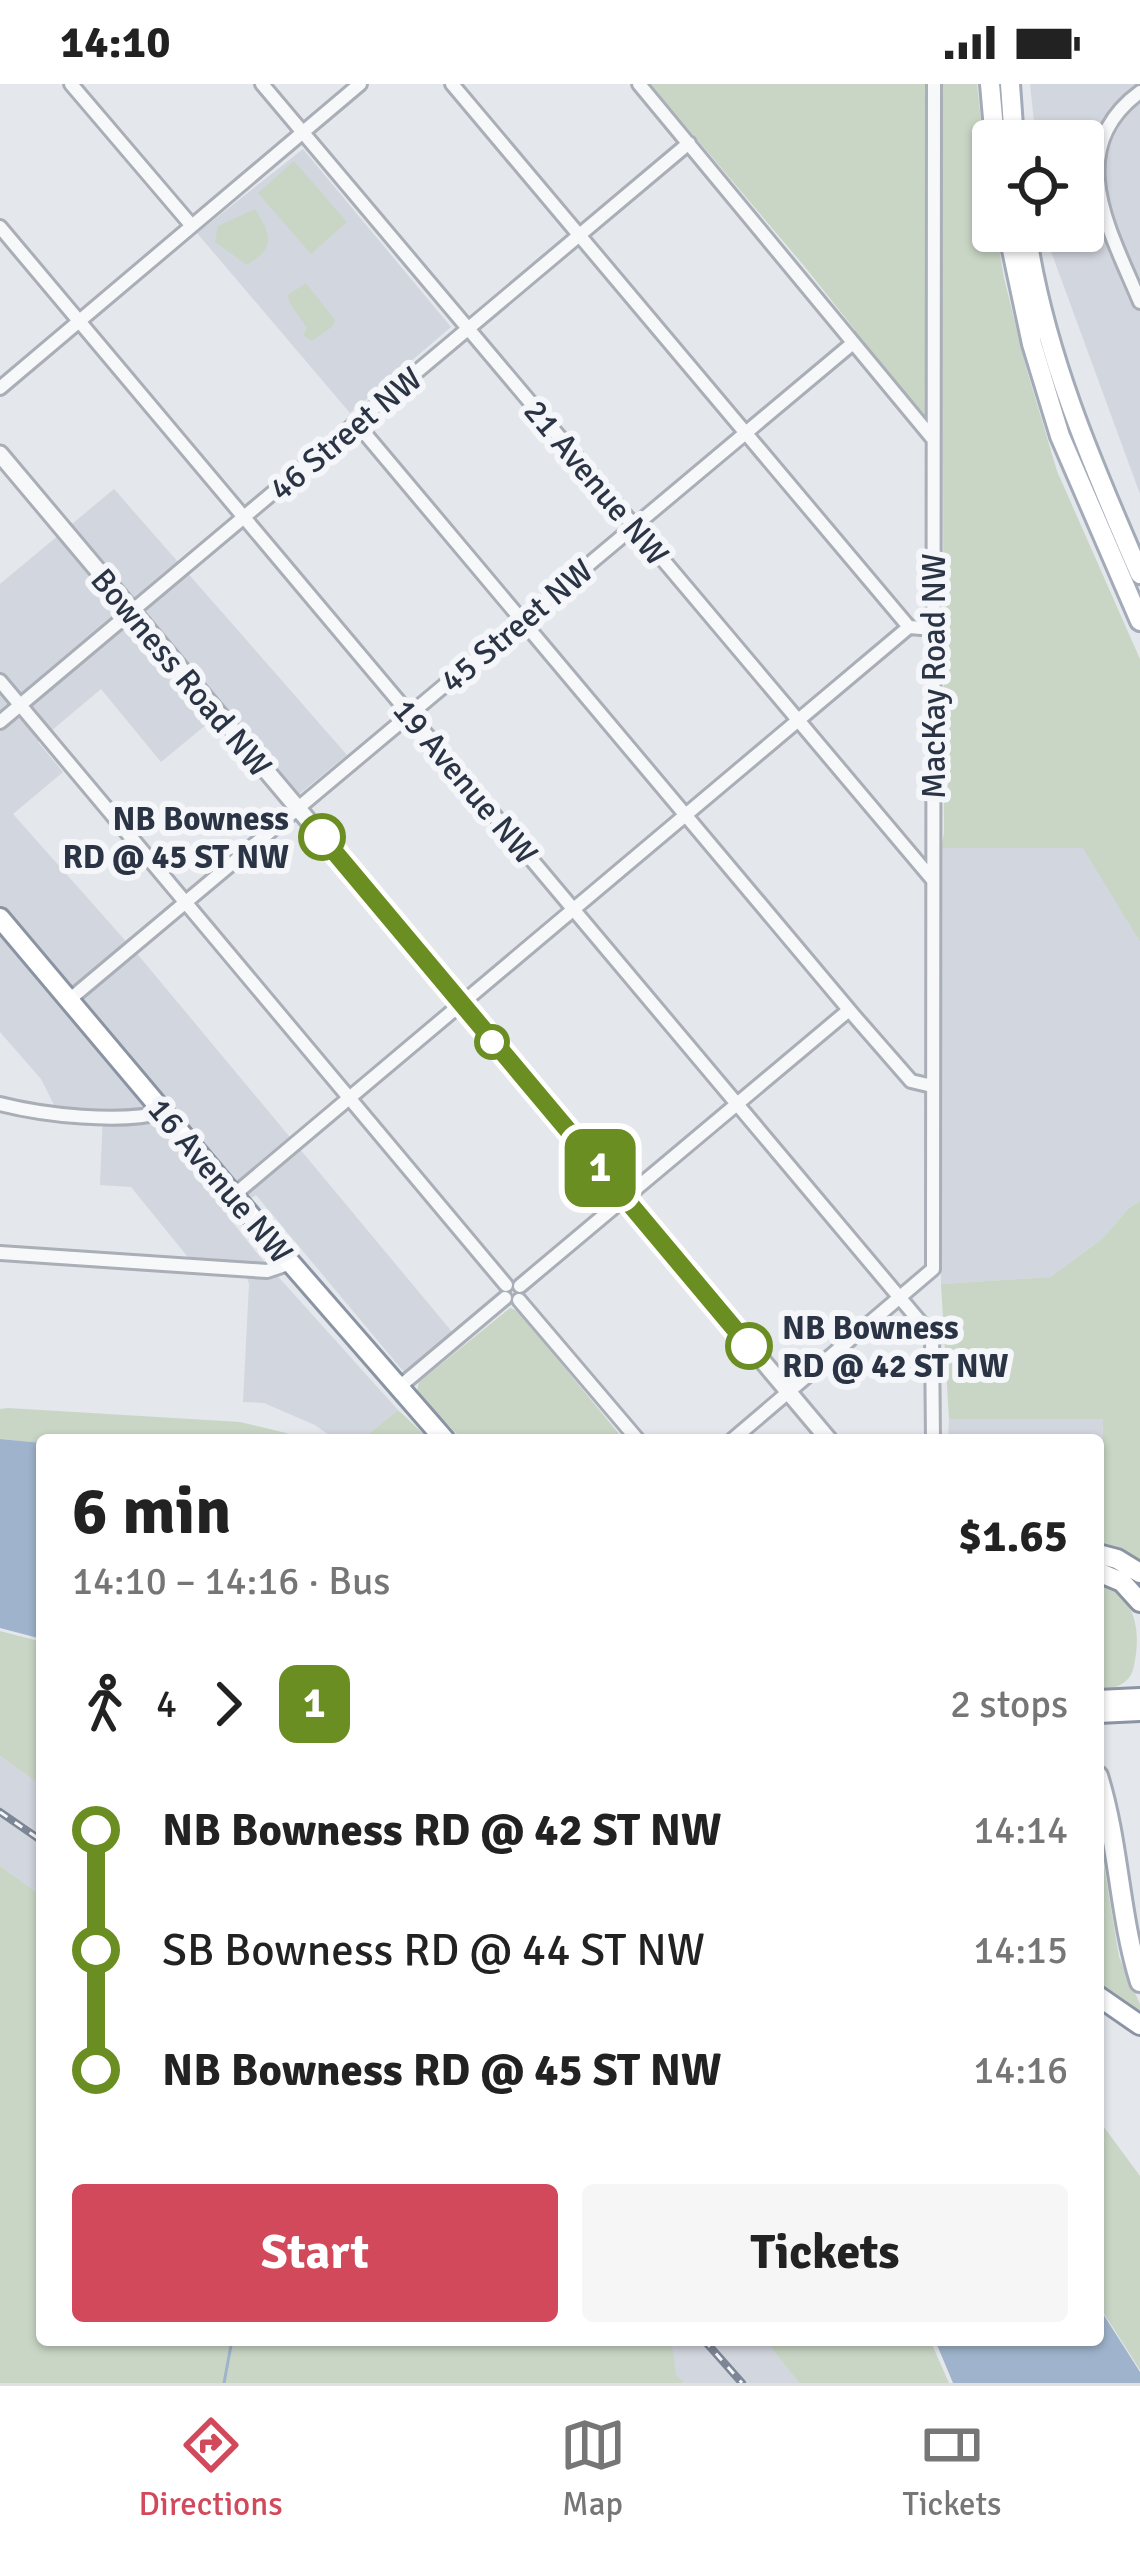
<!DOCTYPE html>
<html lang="en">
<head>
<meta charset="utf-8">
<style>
	:root { --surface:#fff; --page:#f6f6f6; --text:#222; --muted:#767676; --line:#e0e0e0; --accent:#d1495b }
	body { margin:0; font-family:Signika,sans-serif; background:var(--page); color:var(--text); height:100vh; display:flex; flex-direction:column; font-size:45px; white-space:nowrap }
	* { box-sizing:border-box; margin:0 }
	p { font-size:39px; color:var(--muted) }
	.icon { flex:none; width:66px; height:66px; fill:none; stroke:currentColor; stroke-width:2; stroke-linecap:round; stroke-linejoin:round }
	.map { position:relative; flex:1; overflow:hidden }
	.details { position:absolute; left:36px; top:1350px; width:1068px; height:912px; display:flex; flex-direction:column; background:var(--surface); border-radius:12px; box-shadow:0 3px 9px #0004 }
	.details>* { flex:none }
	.badge { padding:0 24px; border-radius:18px; font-size:42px; line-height:78px }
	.controls { position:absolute; left:972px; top:36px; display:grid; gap:24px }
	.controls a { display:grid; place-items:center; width:132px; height:132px; border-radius:12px; background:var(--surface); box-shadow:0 3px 9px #0004; font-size:60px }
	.map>.badge { position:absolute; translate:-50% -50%; box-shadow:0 0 0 6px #fff }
	.legs { display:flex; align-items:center; gap:18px; height:132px; padding:0 36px; font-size:39px }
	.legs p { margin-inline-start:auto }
	.summary { display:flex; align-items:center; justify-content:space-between; height:204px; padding:0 36px }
	h1 { font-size:66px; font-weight:700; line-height:90px }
	.button { display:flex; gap:24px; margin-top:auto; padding:24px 36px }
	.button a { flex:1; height:138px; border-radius:12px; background:var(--accent); color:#fff; font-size:48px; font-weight:700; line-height:138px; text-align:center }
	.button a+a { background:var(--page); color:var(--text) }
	ul { padding:0 36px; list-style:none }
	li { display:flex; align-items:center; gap:42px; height:120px; font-size:45px }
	li i { display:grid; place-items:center; width:18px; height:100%; margin:0 15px; background:currentColor }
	li i::after { content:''; width:30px; height:30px; margin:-15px; border:9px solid; border-radius:50%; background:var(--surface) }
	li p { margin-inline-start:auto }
	li:first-child i { background:linear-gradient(#0000 50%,currentColor 0) }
	li:last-child i { background:linear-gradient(currentColor 50%,#0000 0) }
	.status { display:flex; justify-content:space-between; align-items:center; height:84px; padding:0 60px; background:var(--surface); direction:ltr }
	.status svg { height:33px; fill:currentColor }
	.menu { display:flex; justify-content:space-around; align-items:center; height:168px; border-top:3px solid var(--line); background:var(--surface); font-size:33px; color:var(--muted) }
	.menu a { display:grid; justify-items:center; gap:6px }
	.menu .selected { color:var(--accent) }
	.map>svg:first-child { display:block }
	.built { fill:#d2d6de }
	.green { fill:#c9d6c5 }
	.water { fill:#9fb4cc }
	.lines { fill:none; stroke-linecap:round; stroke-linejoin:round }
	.stream { stroke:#9fb4cc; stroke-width:3 }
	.minor-casing { stroke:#a9aeb7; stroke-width:18 }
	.tertiary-casing { stroke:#a9aeb7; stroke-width:21 }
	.primary-casing { stroke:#a3abb8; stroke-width:24 }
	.trunk-casing { stroke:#8b94a3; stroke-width:24 }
	.minor { stroke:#f7f8fa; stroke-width:12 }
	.tertiary { stroke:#f7f8fa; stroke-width:15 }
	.primary { stroke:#fff; stroke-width:18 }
	.trunk { stroke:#fff; stroke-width:18 }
	.rail-casing { stroke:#7d8696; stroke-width:8 }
	.rail { stroke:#f4f6f9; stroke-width:3; stroke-dasharray:9; stroke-linecap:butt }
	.line-1-casing { stroke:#fff; stroke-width:27 }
	.line-1 { stroke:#6b8e23; stroke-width:18 }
	.stop-1-dot { fill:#fff; stroke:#6b8e23; stroke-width:6 }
	.labels { text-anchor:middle; stroke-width:12; stroke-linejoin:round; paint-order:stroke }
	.street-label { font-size:33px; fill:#2b3445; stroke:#f4f6f9 }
	.stop-label { font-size:33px; font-weight:bold; fill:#2b3445; stroke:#f4f6f9; text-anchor:end }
</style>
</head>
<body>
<div class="status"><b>14:10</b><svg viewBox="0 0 49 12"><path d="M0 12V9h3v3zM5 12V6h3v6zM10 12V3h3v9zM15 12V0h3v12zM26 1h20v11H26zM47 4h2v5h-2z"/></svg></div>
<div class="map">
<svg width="1140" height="2299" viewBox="0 0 1140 2299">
	<rect width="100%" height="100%" fill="#e4e7ec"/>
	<path class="built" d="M1030,0H1140V410L1045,151L1044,147H1083V57H1036Z
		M303,65L451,243L350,329L197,149Z
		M114,405L347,671L298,711L224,626L161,678L101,605L38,658L63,688L13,730L139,872L453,1249L404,1288L256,1111L226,1130L256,1168L398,1326L361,1356H336L315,1341L264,1319L243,1318L249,1200L243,1181L192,1178L131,1103L100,1101L103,1028L54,1021L41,995L0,948V500Z
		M941,764H1084L1140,858V1117L1129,1124L1102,1155L1050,1193L941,1200Z
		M949,1335H1103L1101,1447H1098V1356H948Z
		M0,1672L42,1702V1812L0,1782Z
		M646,2256H765L799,2299H684Z"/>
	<path class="green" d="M650,0H925V336L856,255L855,246L805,183Z
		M942,0H977L993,147H996L1004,194L1026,283L1057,387L1140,575V858L1083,764H941L944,749Z
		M294,77L347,138L311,170L258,109Z
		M255,125C272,151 275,164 247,181L215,158L218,142Z
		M306,199L335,236L333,242L312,257L303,251L307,244L289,218L288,211Z
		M1140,1117V1481L1101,1464L1103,1335H949L941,1200L1050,1193L1102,1155L1129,1124Z
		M510,1224L518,1227L624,1356H463L421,1314L417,1307L419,1298Z
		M8,1324L240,1338L286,1349L302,1356L145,1353L136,1356H42V1359L0,1355V1325Z
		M398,1326L430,1356H361Z
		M1098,1498C1131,1510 1140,1537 1136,1570C1134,1580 1134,1590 1126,1597C1118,1604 1108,1605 1098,1608Z
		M0,1547L42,1558V1702L0,1672Z
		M1098,1746L1119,1873L1140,1920V1934L1098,1904Z
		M0,1782L42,1812V2256H671L676,2290L684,2299H0Z
		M1098,2035L1140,2092V2286L1098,2220Z
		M765,2256H930L949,2299H799Z"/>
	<path class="water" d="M0,1355L42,1359V1555L0,1544Z
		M1098,2222L1140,2288V2299H953L935,2256H1098Z"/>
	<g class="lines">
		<path class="stream" d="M224,2299L232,2256"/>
		<g class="minor-casing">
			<path id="minor" d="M71,0L192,142
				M262,0L932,795
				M452,0L909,543L934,545
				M639,0L933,355
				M1140,8C1061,66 1111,148 1140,218
				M0,143L932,1252L933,1356
				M0,304L360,0
				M357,340L856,934L911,997L932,1002
				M0,597L506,1201
				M0,638L689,59
				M69,916L853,259
				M0,1020C43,1031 121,1040 163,1028
				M234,1111L909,543
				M0,1169L267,1187L291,1179
				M520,1202L849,926
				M519,1216L638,1356
				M398,1304L505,1214
				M732,1356L933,1185L934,0"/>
		</g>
		<g class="tertiary-casing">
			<path id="tertiary" d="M0,370L829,1356"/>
		</g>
		<g class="primary-casing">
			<path id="primary" d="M990,0L995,57
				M1010,0L1014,57
				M1008,147L1032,260L1060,352L1140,537
				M1026,147C1043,267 1092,380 1140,490
				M1098,1692C1119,1759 1119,1831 1140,1898"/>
		</g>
		<g class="trunk-casing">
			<path id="trunk" d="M0,834L282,1169L445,1356
				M1098,1470L1117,1475L1140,1489
				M1098,1488L1122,1498L1140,1518
				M1098,1616L1140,1614
				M1098,1629L1140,1627
				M1098,1912L1140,1941"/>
		</g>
		<use href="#minor" class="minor"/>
		<use href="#tertiary" class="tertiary"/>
		<use href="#primary" class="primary"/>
		<use href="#trunk" class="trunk"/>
		<g class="rail-casing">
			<path id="rail" d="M0,1728L42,1757
				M704,2256L742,2299"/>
		</g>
		<use href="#rail" class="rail"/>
	</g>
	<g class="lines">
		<g class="line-1-casing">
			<path id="line-1" d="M322,753L749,1262"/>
		</g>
		<use href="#line-1" class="line-1"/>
	</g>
	<g class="stop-1-dot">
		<circle cx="322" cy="753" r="21"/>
		<circle cx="492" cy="958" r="15"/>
		<circle cx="749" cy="1262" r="21"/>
	</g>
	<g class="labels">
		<g class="street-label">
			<text transform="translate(345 349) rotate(-40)" y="12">46 Street NW</text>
			<text transform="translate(597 398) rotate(50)" y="12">21 Avenue NW</text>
			<text transform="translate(516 541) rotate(-40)" y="12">45 Street NW</text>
			<text transform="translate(182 588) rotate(50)" y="12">Bowness Road NW</text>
			<text transform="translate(933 592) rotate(-90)" y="12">MacKay Road NW</text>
			<text transform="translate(466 697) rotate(50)" y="12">19 Avenue NW</text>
			<text transform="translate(221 1096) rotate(50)" y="12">16 Avenue NW</text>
		</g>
		<g class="stop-label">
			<text x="289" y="746">NB Bowness<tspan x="289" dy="38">RD @ 45 ST NW</tspan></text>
			<text x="782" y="1255" text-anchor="start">NB Bowness<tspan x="782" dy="38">RD @ 42 ST NW</tspan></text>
		</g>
	</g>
</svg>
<div class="controls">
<a><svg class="icon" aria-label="locate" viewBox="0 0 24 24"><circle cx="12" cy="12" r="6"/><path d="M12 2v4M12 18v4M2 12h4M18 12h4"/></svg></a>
</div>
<b class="badge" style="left:600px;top:1084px;background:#6b8e23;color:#fff">1</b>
<section class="details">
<div class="summary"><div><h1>6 min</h1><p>14:10 – 14:16 · Bus</p></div><b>$1.65</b></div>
<div class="legs"><svg class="icon" aria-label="walk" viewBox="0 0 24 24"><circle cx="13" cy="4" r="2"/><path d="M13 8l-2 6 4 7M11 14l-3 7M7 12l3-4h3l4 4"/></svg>4<svg class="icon" aria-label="forward" viewBox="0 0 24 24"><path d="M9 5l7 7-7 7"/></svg><b class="badge" style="background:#6b8e23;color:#fff">1</b><p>2 stops</p></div>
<ul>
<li><i style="color:#6b8e23"></i><b>NB Bowness RD @ 42 ST NW</b><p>14:14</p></li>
<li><i style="color:#6b8e23"></i><span>SB Bowness RD @ 44 ST NW</span><p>14:15</p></li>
<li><i style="color:#6b8e23"></i><b>NB Bowness RD @ 45 ST NW</b><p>14:16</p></li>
</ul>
<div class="button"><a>Start</a><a>Tickets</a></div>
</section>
</div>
<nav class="menu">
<a class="selected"><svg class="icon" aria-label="directions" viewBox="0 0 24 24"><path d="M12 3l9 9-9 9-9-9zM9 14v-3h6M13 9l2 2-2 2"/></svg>Directions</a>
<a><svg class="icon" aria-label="map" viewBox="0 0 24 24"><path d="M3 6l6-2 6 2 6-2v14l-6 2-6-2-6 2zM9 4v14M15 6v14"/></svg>Map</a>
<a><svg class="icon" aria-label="tickets" viewBox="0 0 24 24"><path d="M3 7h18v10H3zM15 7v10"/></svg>Tickets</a>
</nav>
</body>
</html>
